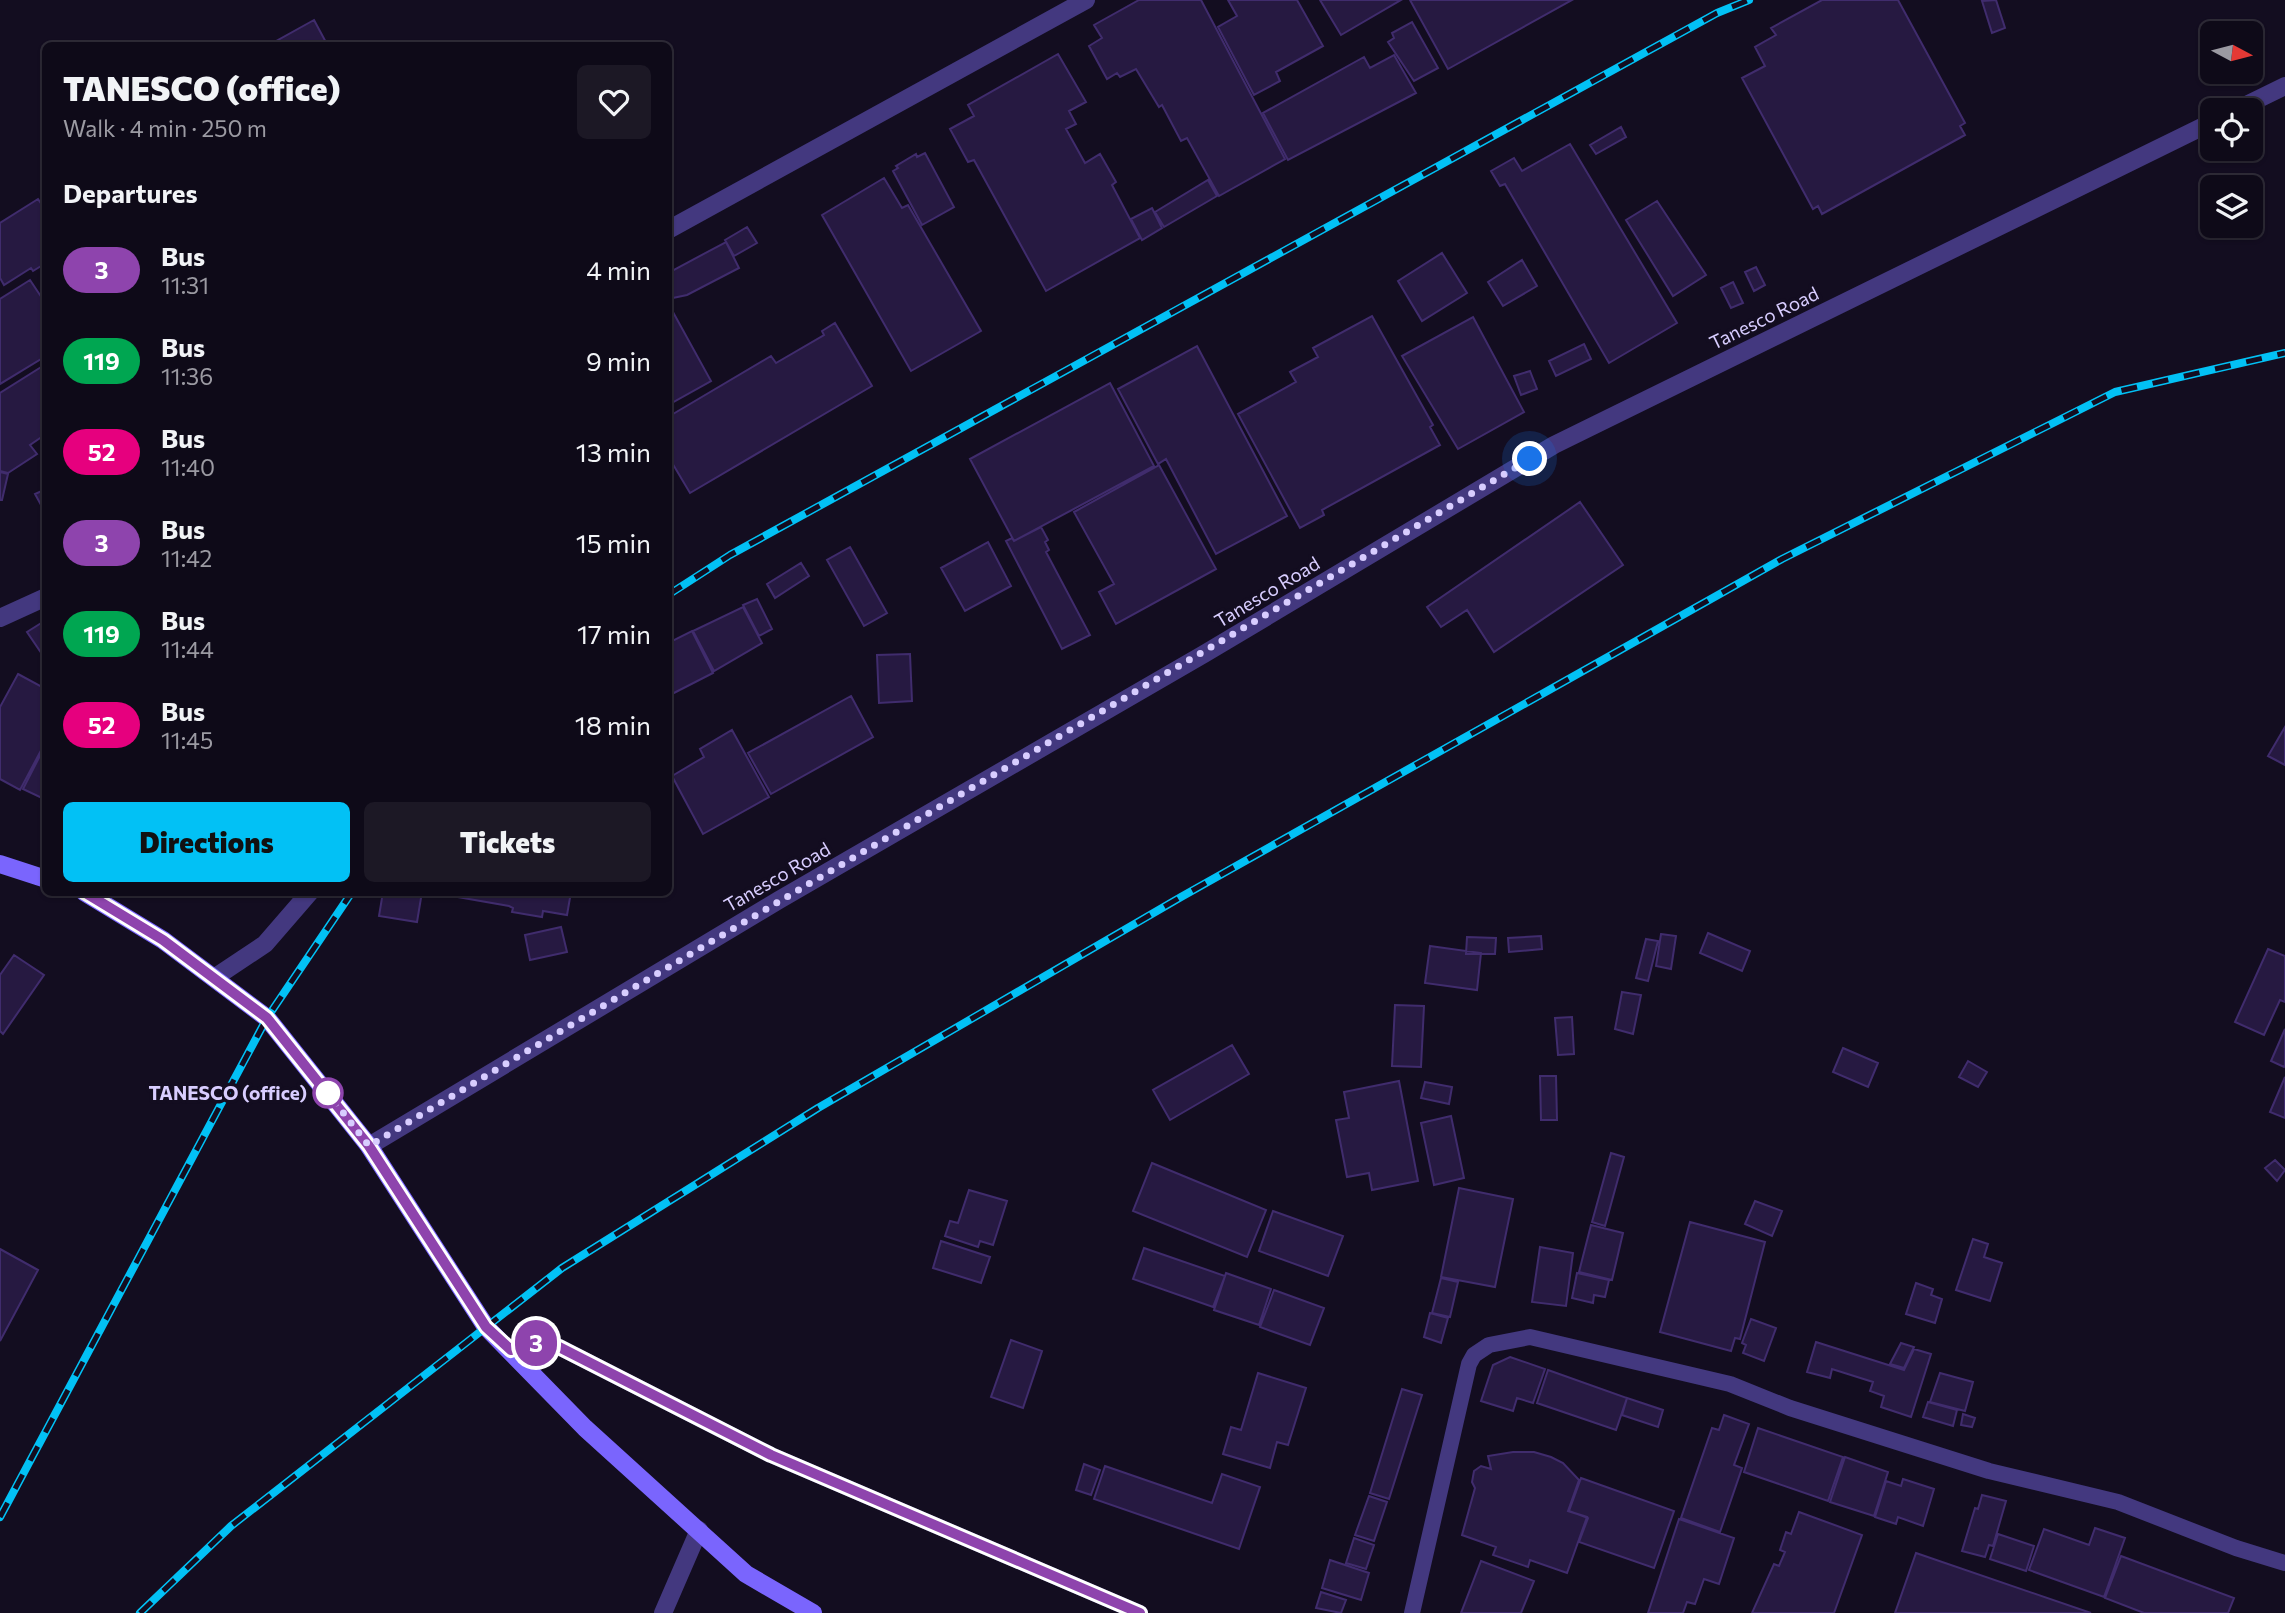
<!DOCTYPE html>
<html lang="en">
<head>
<meta charset="utf-8">
<style>
	:root { --surface:#0e0a18; --page:#1c1825; --text:#f1f3f6; --muted:#9b9aa2; --line:#2e2b37; --accent:#02c1f5 }
	body { margin:0; font-family:Commissioner,sans-serif; background:var(--page); color:var(--text); height:100vh; display:flex; flex-direction:column; font-size:26px; white-space:nowrap }
	* { box-sizing:border-box; margin:0 }
	p { font-size:23px; color:var(--muted) }
	.icon { flex:none; width:38px; height:38px; fill:none; stroke:currentColor; stroke-width:2; stroke-linecap:round; stroke-linejoin:round }
	.map { position:relative; flex:1; overflow:hidden }
	.sheet { position:absolute; left:42px; top:42px; width:630px; height:854px; display:flex; flex-direction:column; background:var(--surface); border-radius:10px; box-shadow:0 2px 5px #0004,0 0 0 2px var(--line) }
	.sheet>* { flex:none }
	.badge { padding:0 14px; border-radius:23px; font-size:24px; line-height:46px }
	.needle { width:46px; rotate:97deg }
	.buttons { position:absolute; left:2200px; top:21px; display:grid; gap:14px }
	.buttons a { display:grid; place-items:center; width:63px; height:63px; border-radius:10px; background:var(--surface); box-shadow:0 2px 5px #0004,0 0 0 2px var(--line); font-size:35px }
	.you { position:absolute; width:35px; height:35px; margin:-18px; border:5px solid #fff; border-radius:50%; background:#1a73e8; box-shadow:0 0 0 10px #1a73e833 }
	.map>.badge { position:absolute; translate:-50% -50%; box-shadow:0 0 0 4px #fff }
	h2 { padding:0 21px; font-size:26px; line-height:63px }
	.round { display:grid; place-items:center; flex:none; width:74px; height:74px; border-radius:10px; background:var(--page) }
	.head { display:flex; align-items:center; justify-content:space-between; height:119px; padding:0 21px }
	h1 { font-size:33px; font-weight:800; line-height:52px }
	.primary-button { display:flex; gap:14px; margin-top:auto; padding:14px 21px }
	.primary-button a { flex:1; height:80px; border-radius:10px; background:var(--accent); color:#111; font-size:28px; font-weight:800; line-height:80px; text-align:center }
	.primary-button a+a { background:var(--page); color:var(--text) }
	ul { padding:0; list-style:none }
	li { display:flex; align-items:center; gap:21px; height:91px; padding:0 21px }
	li div { flex:1 }
	li b { display:block; font-size:26px }
	li em { font-style:normal }
	li .badge { min-width:77px; font-weight:700; text-align:center }
	.map>svg:first-child { display:block }
	.building { fill:#261941; stroke:#402c6d; stroke-width:2 }
	.lines { fill:none; stroke-linecap:round; stroke-linejoin:round }
	.lane { stroke:#43387f; stroke-width:16 }
	.street { stroke:#43387f; stroke-width:18 }
	.secondary { stroke:#7a65fd; stroke-width:18 }
	.rail-casing { stroke:#02c1f5; stroke-width:8 }
	.rail { stroke:#130d20; stroke-width:5; stroke-dasharray:16; stroke-linecap:butt }
	.line-casing { stroke:#fff; stroke-width:16 }
	.line { stroke:#8e44ad; stroke-width:10 }
	.walk { stroke:#d8cdff; stroke-width:7; stroke-dasharray:0 12.6 }
	.stop-dot { fill:#fff; stroke:#8e44ad; stroke-width:3.5 }
	.labels { text-anchor:middle; stroke-width:7; stroke-linejoin:round; paint-order:stroke }
	.street-label { font-size:19px; fill:#d8cdff; stroke:#130d20 }
	.stop-label { font-size:19px; font-weight:bold; fill:#d8cdff; stroke:#130d20; text-anchor:end }
</style>
</head>
<body>
<div class="map">
<svg width="2285" height="1613" viewBox="0 0 2285 1613">
	<rect width="100%" height="100%" fill="#130d20"/>
	<path class="building" d="M1139,0H1201L1285,159L1219,196L1187,138L1181,141L1162,105L1159,107L1136,69L1120,77L1117,73L1107,79L1089,46L1102,38L1094,25Z
		M1228,0H1297L1323,46L1276,72L1280,81L1254,95L1218,27L1237,16Z
		M1320,0H1401L1341,35Z
		M1410,0H1572L1448,69Z
		M1822,0H1898L1965,123L1960,126L1965,135L1822,214L1818,206L1813,209L1742,78L1765,66L1755,47L1776,35L1771,28Z
		M1996,0L2005,28L1992,33L1982,1Z
		M314,20L328,46H272L271,44Z
		M1412,22L1438,68L1414,81L1388,42L1394,38L1392,33Z
		M1058,54L1086,102L1069,111L1076,124L1066,129L1085,163L1100,154L1116,182L1112,185L1140,238L1046,291L974,160L968,162L950,129L974,116L968,105Z
		M1394,55L1416,93L1288,160L1263,113L1364,57L1370,68Z
		M1621,127L1626,137L1596,154L1590,145Z
		M1570,144L1677,323L1609,363L1505,184L1500,186L1491,171L1514,158L1522,171Z
		M925,153L954,207L922,225L893,171L898,168L896,166L916,154L917,157Z
		M884,178L902,208L908,205L981,331L911,371L822,215Z
		M1208,180L1217,196L1164,227L1155,212Z
		M38,199L46,211V263L33,271L31,268L4,285L0,278V223Z
		M1657,201L1706,275L1673,296L1626,220Z
		M1152,208L1162,228L1142,240L1131,219Z
		M747,227L757,243L734,256L725,240Z
		M726,242L739,268L687,295L668,299V273Z
		M1442,253L1467,293L1422,321L1398,281Z
		M1522,260L1537,286L1503,306L1488,282Z
		M1756,267L1765,285L1754,291L1745,272Z
		M30,280L46,304V356L0,384V299Z
		M1733,282L1743,303L1731,308L1721,288Z
		M668,303L711,381L668,405Z
		M1372,316L1433,425L1430,427L1440,445L1322,510L1324,515L1300,528L1238,414L1296,382L1290,372L1318,357L1313,348Z
		M1473,317L1524,412L1458,449L1402,356Z
		M835,323L872,386L690,493L668,456V417L771,356L776,363L824,335L822,331Z
		M1584,344L1591,359L1556,376L1549,361Z
		M1197,346L1287,516L1216,554L1166,459L1158,464L1118,389Z
		M46,364V434L30,445L37,454L8,473L0,471V393Z
		M1530,371L1537,389L1521,395L1514,376Z
		M1110,383L1154,466L1014,541L970,459Z
		M1159,465L1216,569L1116,624L1099,592L1114,584L1074,512Z
		M0,472L8,474L2,500H0Z
		M46,489V514L35,494Z
		M1580,502L1623,565L1494,652L1467,610L1441,627L1427,607Z
		M1041,527L1048,540L1045,542L1049,550L1046,552L1090,635L1062,649L1006,541L1012,538L1014,541Z
		M988,542L1011,586L965,611L941,568Z
		M850,547L887,613L864,626L827,560Z
		M801,563L809,576L775,598L767,584Z
		M757,599L772,629L759,636L743,605Z
		M743,607L762,643L714,671L693,631Z
		M46,620V660L27,632Z
		M692,631L713,673L668,696V643Z
		M910,654L912,701L879,703L877,655Z
		M18,674L46,689V741L20,790L0,779V707Z
		M851,696L873,737L771,794L748,753Z
		M2285,727V765L2268,756Z
		M732,730L769,797L703,834L672,776L704,757L700,749Z
		M46,744V800L23,789Z
		M383,892H422L417,922L379,916Z
		M429,892H571L567,915L543,911L542,917L512,912L513,908L509,906Z
		M561,927L567,952L530,960L525,935Z
		M1708,933L1750,951L1742,971L1700,953Z
		M1661,934L1676,936L1671,969L1656,966Z
		M1541,936L1542,949L1509,952L1508,938Z
		M1467,937L1496,938L1495,954H1466Z
		M1646,939L1658,941L1648,981L1636,978Z
		M1430,946L1481,953L1477,990L1425,983Z
		M2268,949L2285,956V1002L2280,1000L2264,1035L2235,1022Z
		M14,955L44,975L3,1034L0,1031V975Z
		M1622,992L1641,995L1633,1034L1615,1029Z
		M1395,1005L1424,1006L1421,1067L1392,1066Z
		M1572,1017L1574,1054L1558,1055L1555,1018Z
		M2285,1029V1065L2284,1067L2271,1061Z
		M1232,1045L1249,1074L1170,1120L1153,1090Z
		M1843,1048L1878,1063L1868,1087L1833,1072Z
		M1968,1061L1987,1072L1978,1087L1959,1077Z
		M1540,1076H1556L1557,1120H1541Z
		M2285,1077V1118L2270,1112Z
		M1399,1081L1418,1181L1372,1190L1369,1173L1347,1177L1336,1120L1349,1118L1344,1092Z
		M1425,1082L1452,1087L1449,1104L1421,1098Z
		M1451,1116L1464,1178L1434,1185L1421,1123Z
		M1611,1153L1624,1157L1605,1226L1592,1222Z
		M2275,1160L2285,1170L2277,1181L2265,1168Z
		M1152,1163L1266,1210L1247,1257L1133,1211Z
		M1459,1188L1513,1199L1495,1287L1441,1277Z
		M969,1190L1007,1201L993,1245L980,1241L978,1247L945,1236L950,1221L958,1223Z
		M1755,1201L1782,1211L1772,1236L1745,1224Z
		M1273,1211L1343,1236L1328,1276L1259,1251Z
		M1690,1222L1765,1242L1740,1339L1735,1338L1731,1351L1660,1332Z
		M1591,1225L1623,1233L1612,1280L1579,1272Z
		M1973,1239L1988,1244L1984,1257L2002,1263L1990,1301L1956,1290Z
		M941,1241L990,1257L981,1283L933,1268Z
		M1540,1247L1573,1253L1566,1306L1532,1302Z
		M1144,1248L1225,1276L1213,1307L1133,1279Z
		M0,1249L38,1270L0,1341Z
		M1226,1273L1271,1289L1259,1325L1214,1310Z
		M1577,1273L1609,1280L1605,1297L1594,1295L1593,1303L1572,1298Z
		M1441,1278L1458,1282L1450,1317L1432,1313Z
		M1916,1283L1933,1289L1931,1295L1942,1299L1935,1323L1906,1314Z
		M1274,1290L1324,1308L1310,1345L1260,1327Z
		M1430,1313L1448,1318L1441,1343L1424,1337Z
		M1751,1319L1776,1328L1764,1361L1743,1353L1746,1345L1742,1343Z
		M1011,1340L1042,1351L1023,1408L991,1397Z
		M1816,1342L1904,1370L1914,1349L1931,1354L1911,1417L1881,1407L1884,1396L1870,1391L1873,1382L1832,1369L1830,1378L1807,1372Z
		M1901,1343L1914,1347L1904,1368L1890,1364Z
		M1510,1357L1545,1369L1533,1403L1517,1398L1513,1411L1481,1401L1493,1365Z
		M1548,1370L1627,1398L1616,1430L1537,1403Z
		M1258,1373L1306,1388L1288,1445L1277,1442L1270,1468L1223,1454L1231,1427L1241,1430Z
		M1940,1373L1973,1382L1965,1411L1930,1402Z
		M1402,1389L1422,1395L1389,1499L1370,1493Z
		M1627,1398L1663,1410L1658,1427L1622,1415Z
		M1928,1402L1957,1410L1953,1426L1923,1417Z
		M1963,1414L1975,1418L1972,1427L1961,1425Z
		M1724,1415L1749,1424L1734,1465L1742,1468L1720,1532L1681,1518L1712,1428L1719,1430Z
		M1758,1428L1843,1457L1828,1501L1744,1472Z
		M1513,1452H1534L1551,1457L1563,1463L1579,1480L1568,1511L1587,1517L1567,1573L1530,1560L1528,1567L1493,1555L1496,1547L1462,1535L1475,1488L1472,1482L1474,1471L1481,1466L1491,1469L1488,1456Z
		M1845,1457L1888,1472L1874,1516L1830,1502Z
		M1084,1464L1100,1470L1091,1495L1076,1490Z
		M1105,1466L1212,1503L1222,1474L1260,1487L1239,1549L1094,1499Z
		M1581,1478L1674,1511L1654,1568L1579,1542L1588,1518L1569,1511Z
		M1903,1479L1934,1489L1923,1526L1898,1517L1896,1524L1875,1517L1886,1481L1901,1486Z
		M1982,1495L2006,1501L1993,1546L1989,1545L1985,1557L1962,1551L1975,1508L1978,1509Z
		M1369,1496L1387,1502L1374,1541L1355,1535Z
		M1799,1512L1862,1535L1834,1613H1752L1774,1564L1779,1566L1785,1552L1780,1550L1786,1532L1791,1534Z
		M1679,1519L1734,1538L1719,1584L1704,1579L1695,1604L1687,1602L1683,1613H1648Z
		M2095,1528L2125,1538L2104,1597L2029,1570L2044,1529L2089,1545Z
		M1998,1534L2034,1546L2026,1571L1990,1559Z
		M1354,1538L1374,1545L1366,1569L1346,1563Z
		M1916,1553L2091,1613H1895Z
		M2121,1556L2234,1598L2228,1613H2144L2105,1598Z
		M1330,1560L1369,1573L1361,1600L1322,1588Z
		M1481,1561L1534,1581L1521,1613H1461Z
		M1321,1592L1346,1600L1341,1613L1316,1608Z"/>
	<g class="lines">
		<path class="lane" d="M511,1350L524,1343L559,1347L771,1455L1140,1613
			M1412,1613L1469,1364L1474,1355L1489,1345L1530,1337L1730,1384L1790,1408L1989,1471L2118,1502L2236,1548L2285,1563"/>
		<path class="street" d="M2236,110L2285,86
			M668,230L1086,0
			M0,618L46,597
			M214,978L265,944L310,892
			M369,1146L779,900L1204,654L1554,445L2212,122
			M663,1613L699,1530"/>
		<path class="secondary" d="M0,864L46,879
			M84,892L163,940L267,1018L369,1146L486,1327L585,1428L746,1574L813,1613"/>
		<g class="rail-casing">
			<path id="rail" d="M668,595L730,555L1717,13L1749,0
				M0,1517L267,1018L352,892
				M140,1613L231,1526L562,1268L818,1108L1181,897L1782,559L2115,392L2285,353"/>
		</g>
		<use href="#rail" class="rail"/>
	</g>
	<g class="lines">
		<g class="line-casing">
			<path id="line" d="M84,892L163,940L267,1018L369,1146L486,1327L511,1350L524,1343L559,1347L771,1455L1140,1613"/>
		</g>
		<use href="#line" class="line"/>
		<path class="walk" d="M328,1093L369,1146C754,914 1143,688 1530,459"/>
	</g>
	<circle class="stop-dot" cx="328" cy="1093" r="14"/>
	<g class="labels">
		<g class="street-label">
			<text transform="translate(1764 318) rotate(-26)" y="7">Tanesco Road</text>
			<text transform="translate(1267 592) rotate(-31)" y="7">Tanesco Road</text>
			<text transform="translate(777 877) rotate(-30)" y="7">Tanesco Road</text>
		</g>
		<g class="stop-label">
			<text x="307" y="1100">TANESCO (office)</text>
		</g>
	</g>
</svg>
<div class="buttons">
<a><svg class="needle" viewBox="-14 -14 28 28"><path d="M0-13l5 13h-10z" fill="#e53935"/><path d="M0 13l5-13h-10z" fill="#9b9aa2"/></svg></a>
<a><svg class="icon" aria-label="locate" viewBox="0 0 24 24"><circle cx="12" cy="12" r="6"/><path d="M12 2v4M12 18v4M2 12h4M18 12h4"/></svg></a>
<a><svg class="icon" aria-label="layers" viewBox="0 0 24 24"><path d="M12 4l9 5-9 5-9-5zM3 14l9 5 9-5"/></svg></a>
</div>
<div class="you" style="left:1530px;top:459px"></div>
<b class="badge" style="left:536px;top:1343px;background:#8e44ad;color:#fff">3</b>
<section class="sheet">
<div class="head"><div><h1>TANESCO (office)</h1><p>Walk · 4 min · 250 m</p></div><a class="round"><svg class="icon" aria-label="heart" viewBox="0 0 24 24"><path d="M12 20l-8-8c-3-5 5-10 8-4 3-6 11-1 8 4z"/></svg></a></div>
<h2>Departures</h2>
<ul>
<li><span class="badge" style="background:#8e44ad;color:#fff">3</span><div><b>Bus</b><p>11:31</p></div><em>4 min</em></li>
<li><span class="badge" style="background:#00a651;color:#fff">119</span><div><b>Bus</b><p>11:36</p></div><em>9 min</em></li>
<li><span class="badge" style="background:#e6007e;color:#fff">52</span><div><b>Bus</b><p>11:40</p></div><em>13 min</em></li>
<li><span class="badge" style="background:#8e44ad;color:#fff">3</span><div><b>Bus</b><p>11:42</p></div><em>15 min</em></li>
<li><span class="badge" style="background:#00a651;color:#fff">119</span><div><b>Bus</b><p>11:44</p></div><em>17 min</em></li>
<li><span class="badge" style="background:#e6007e;color:#fff">52</span><div><b>Bus</b><p>11:45</p></div><em>18 min</em></li>
</ul>
<div class="primary-button"><a>Directions</a><a>Tickets</a></div>
</section>
</div>
</body>
</html>
